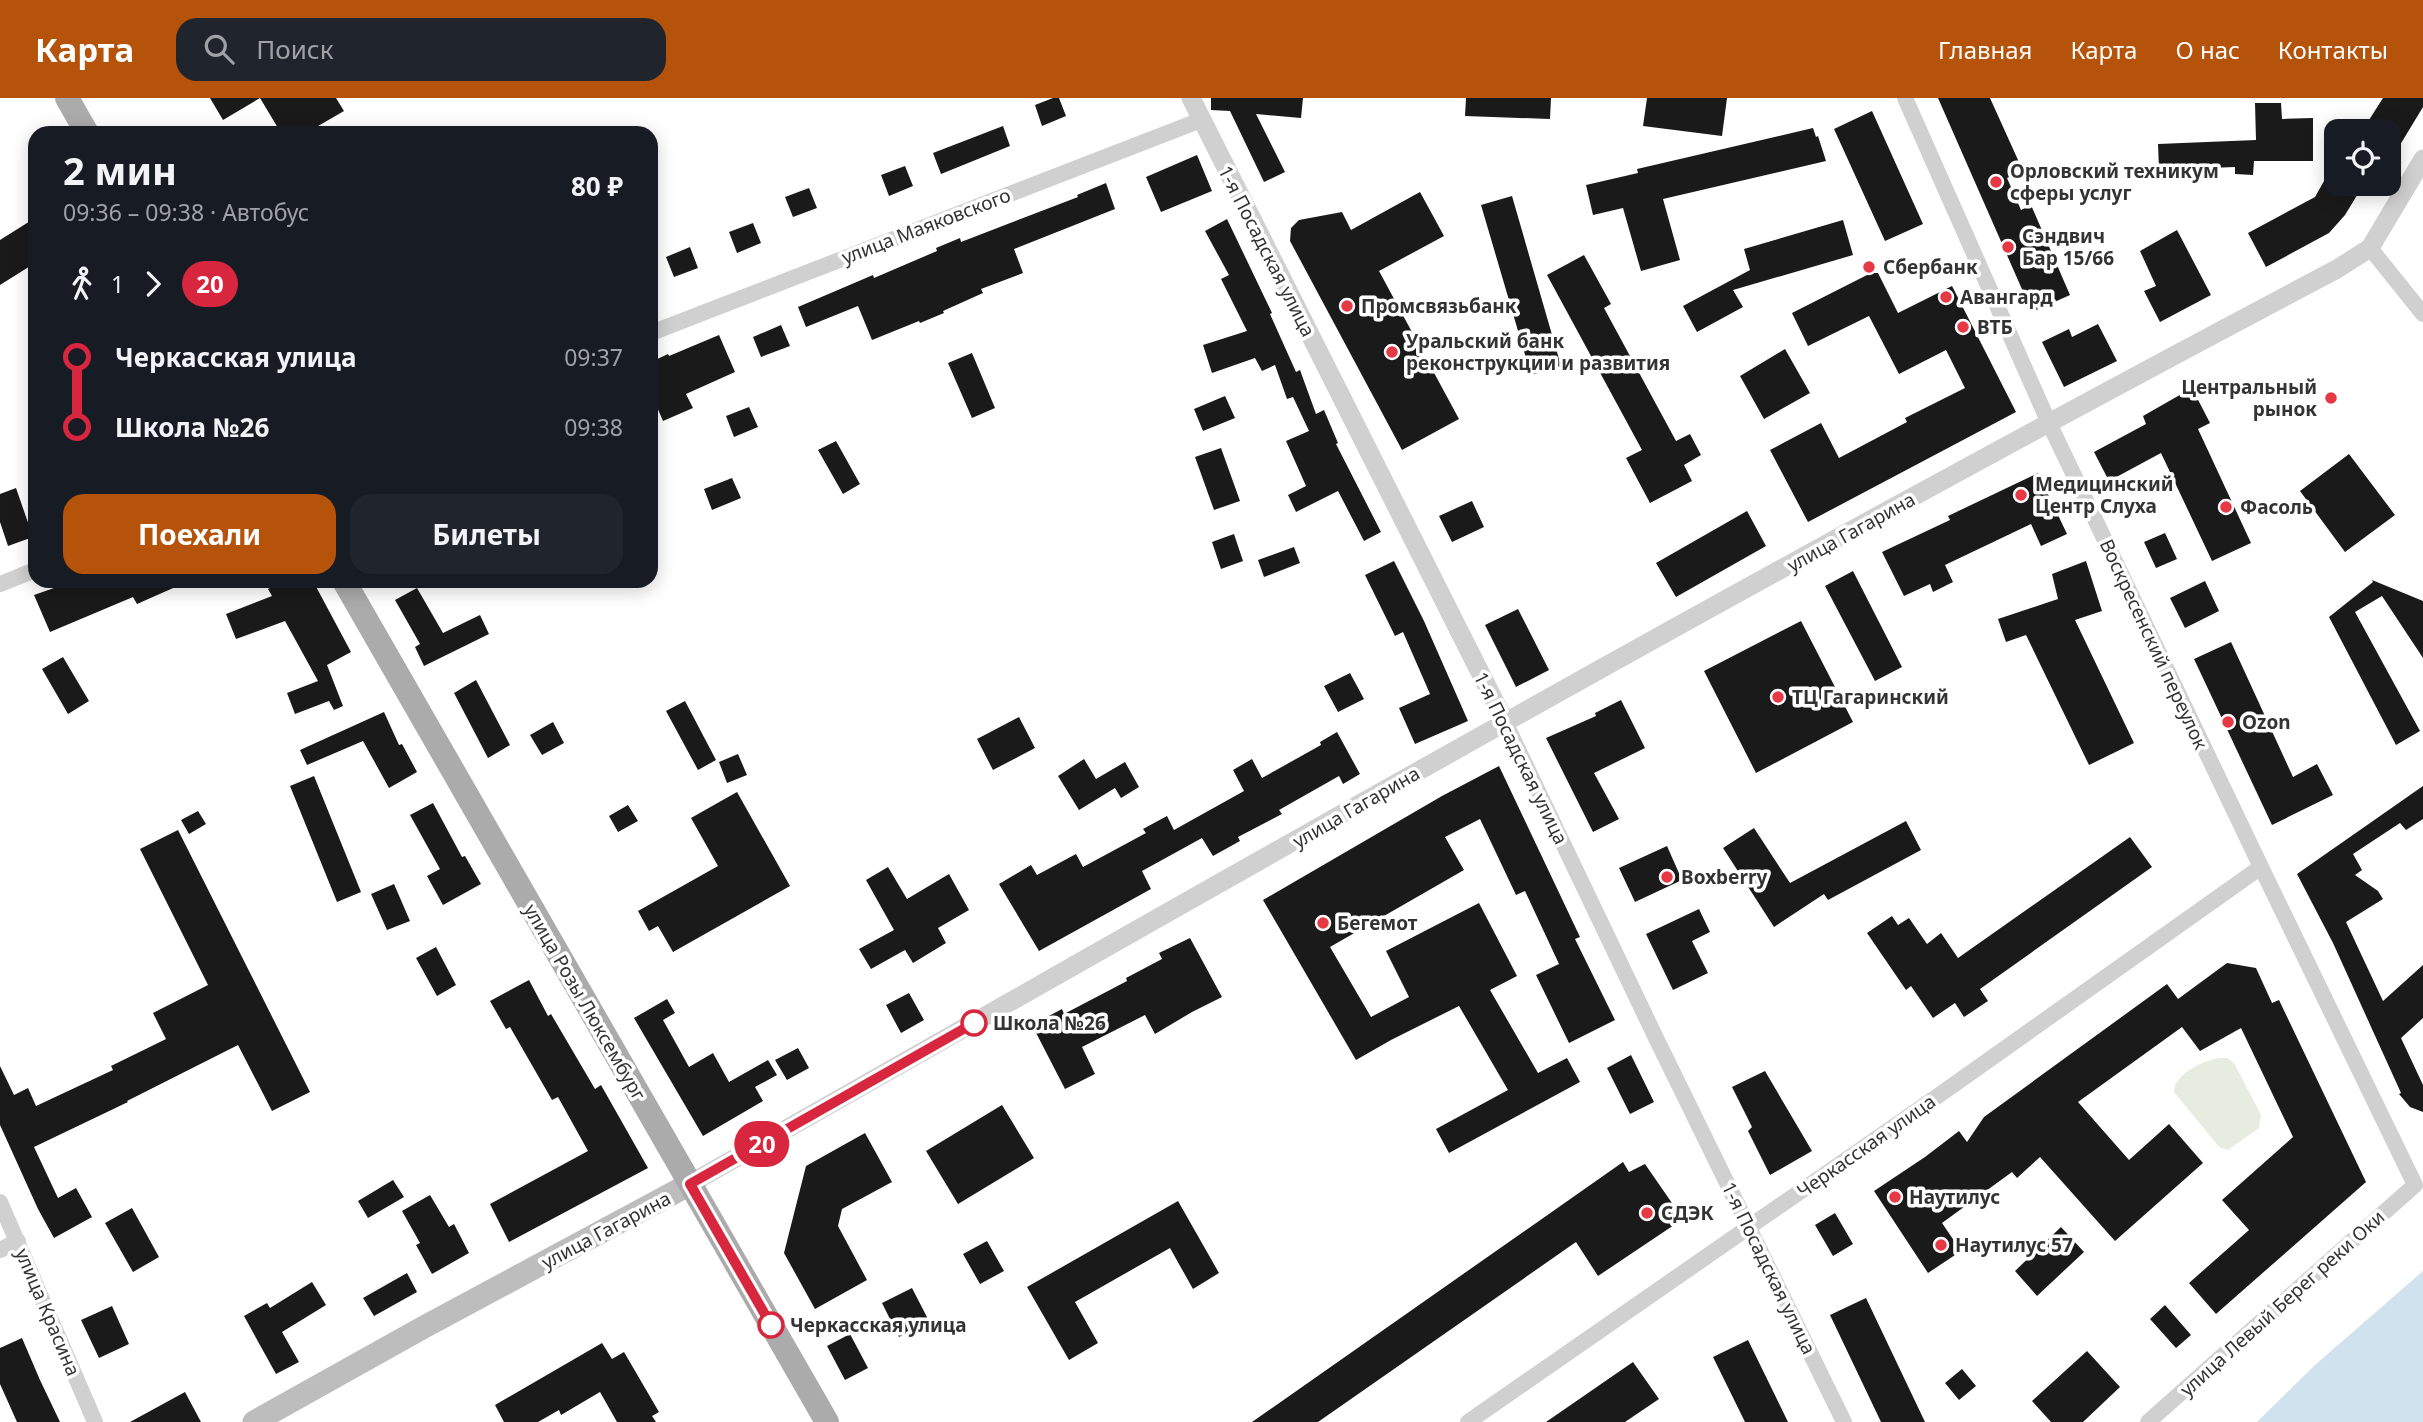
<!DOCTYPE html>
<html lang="ru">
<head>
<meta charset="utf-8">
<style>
	:root { --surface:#171b24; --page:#20242c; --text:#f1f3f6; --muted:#9ea1a6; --accent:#b45309 }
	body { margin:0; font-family:"Noto Sans",sans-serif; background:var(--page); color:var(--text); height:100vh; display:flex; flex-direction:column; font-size:26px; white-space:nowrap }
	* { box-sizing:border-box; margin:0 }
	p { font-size:23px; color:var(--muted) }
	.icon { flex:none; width:38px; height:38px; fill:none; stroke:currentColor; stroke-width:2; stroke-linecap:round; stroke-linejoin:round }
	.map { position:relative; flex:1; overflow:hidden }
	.panel { position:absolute; left:28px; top:28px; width:630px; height:462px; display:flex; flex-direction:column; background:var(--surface); border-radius:21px; box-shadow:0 4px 18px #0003 }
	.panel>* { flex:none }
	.badge { padding:0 14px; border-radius:23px; font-size:24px; line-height:46px }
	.tools { position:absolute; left:2324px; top:21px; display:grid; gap:14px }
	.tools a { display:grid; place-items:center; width:77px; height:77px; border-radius:14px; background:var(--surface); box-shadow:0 4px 18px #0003; font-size:35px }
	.map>.badge { position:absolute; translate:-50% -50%; box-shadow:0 0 0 4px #fff }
	.legs { display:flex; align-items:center; gap:10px; height:77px; padding:0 35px; font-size:23px }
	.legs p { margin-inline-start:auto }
	.summary { display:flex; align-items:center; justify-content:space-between; height:119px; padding:0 35px }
	h1 { font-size:38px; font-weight:700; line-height:52px }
	.cta { display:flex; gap:14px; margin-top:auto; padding:14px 35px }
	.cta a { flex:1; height:80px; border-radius:21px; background:var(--accent); color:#fff; font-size:28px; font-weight:700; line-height:80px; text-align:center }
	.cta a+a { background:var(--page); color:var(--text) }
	ul { padding:0 35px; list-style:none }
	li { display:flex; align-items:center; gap:24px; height:70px; font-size:26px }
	li i { display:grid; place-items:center; width:10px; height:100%; margin:0 9px; background:currentColor }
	li i::after { content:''; width:18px; height:18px; margin:-9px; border:5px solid; border-radius:50%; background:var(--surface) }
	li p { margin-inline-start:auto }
	li:first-child i { background:linear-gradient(#0000 50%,currentColor 0) }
	li:last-child i { background:linear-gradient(currentColor 50%,#0000 0) }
	header { display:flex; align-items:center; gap:42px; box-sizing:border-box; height:98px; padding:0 35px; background:var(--accent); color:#fff }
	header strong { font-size:33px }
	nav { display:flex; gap:38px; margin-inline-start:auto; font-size:24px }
	.search { width:490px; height:63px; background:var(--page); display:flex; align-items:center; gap:18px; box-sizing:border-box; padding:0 24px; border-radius:21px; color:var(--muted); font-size:26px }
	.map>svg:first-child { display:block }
	.green { fill:#e6ecdf }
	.water { fill:#cfe2ee }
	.building { fill:#1a1a1a }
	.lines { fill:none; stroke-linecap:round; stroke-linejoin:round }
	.minor { stroke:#d0d0d0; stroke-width:16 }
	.tertiary { stroke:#d0d0d0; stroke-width:19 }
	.secondary { stroke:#bdbdbd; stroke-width:23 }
	.primary { stroke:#ababab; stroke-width:24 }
	.line-1-casing { stroke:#fff; stroke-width:16 }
	.line-1 { stroke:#d7263d; stroke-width:10 }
	.poi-dot { fill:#e63946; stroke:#fff; stroke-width:2.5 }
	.stop-1-dot { fill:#fff; stroke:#d7263d; stroke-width:3.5 }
	.labels { text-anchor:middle; stroke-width:7; stroke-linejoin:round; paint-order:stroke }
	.poi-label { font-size:19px; font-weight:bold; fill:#333; stroke:#fff; text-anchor:start }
	.street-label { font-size:19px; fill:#333; stroke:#fff }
	.stop-label { font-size:19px; font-weight:bold; fill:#333; stroke:#fff; text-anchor:start }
</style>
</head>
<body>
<header>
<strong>Карта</strong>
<div class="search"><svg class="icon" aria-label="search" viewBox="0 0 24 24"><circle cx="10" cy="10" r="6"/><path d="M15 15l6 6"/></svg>Поиск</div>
<nav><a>Главная</a><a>Карта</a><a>О нас</a><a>Контакты</a></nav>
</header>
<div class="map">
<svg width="2423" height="1324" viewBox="0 0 2423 1324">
	<rect width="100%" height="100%" fill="#fff"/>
	<path class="green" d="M2219,960H2227L2234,965L2261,1017L2259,1030L2228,1052L2220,1050L2174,994C2174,976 2203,963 2219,960Z"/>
	<path class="water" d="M2423,1173V1324H2257L2315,1267Z"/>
	<path class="building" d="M210,0H336L344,13L306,35H281L260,0L223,22Z
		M1053,0H1059L1066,18L1042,28L1035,7Z
		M1211,0H1303L1301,20L1256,16L1285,74L1264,84L1230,13L1211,12Z
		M1466,0H1551L1550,21L1465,18Z
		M1647,0H1727L1722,38L1643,28Z
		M1938,0H1990L2023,73L2007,80L2021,112L2031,107L2070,197L2032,214Z
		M2383,0H2423V9L2389,65V33H2362Z
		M2255,5H2281L2282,21L2313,20V63H2254L2253,77L2235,76V69L2159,72L2158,46L2256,42Z
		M1872,13L1923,126L1885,143L1834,31Z
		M1003,28L1010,48L941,76L933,55Z
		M1813,30L1816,39L1818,38L1826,63L1663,101L1680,162L1641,173L1623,110L1593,117L1586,87L1638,75L1637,71Z
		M1197,57L1212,93L1161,114L1146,79Z
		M905,68L913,88L889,98L881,77Z
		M2328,76L2336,81V86H2345L2359,94L2345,117L2329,135L2266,169L2248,135L2315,99Z
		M1106,85L1115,111L1014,151L1023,175L981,191L983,195L943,213L944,215L920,225L919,223L872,242L858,208L806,229L798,209L873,177L874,180L937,153L936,150L960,140L961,144L1078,99L1077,97Z
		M809,90L817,110L793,119L785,99Z
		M1420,94L1444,138L1379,173L1459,321L1402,352L1290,143L1291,130L1299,122L1342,114L1351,132Z
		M1512,98L1561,268L1531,277L1481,107Z
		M35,120V165L0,187V142Z
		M1227,121L1272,215L1270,216L1296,274L1300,272L1316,316L1324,312L1338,345L1336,346L1381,434L1364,443L1338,393L1296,414L1288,397L1306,388L1286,343L1309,333L1293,299L1287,301L1275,267L1262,273L1255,260L1212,275L1203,247L1247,233L1221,181L1229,177L1205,133Z
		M1843,122L1853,157L1733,192L1743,209L1697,234L1683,208L1750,172L1744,151Z
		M753,125L761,145L737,155L729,134Z
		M2177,132L2211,197L2160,224L2144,193L2156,188L2140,153Z
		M690,149L698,170L674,179L666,159Z
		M1584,157L1611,206L1604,210L1676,343L1690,336L1701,357L1684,367L1692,383L1650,405L1626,360L1642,352L1547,177Z
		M1871,175H1878L1898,215L1952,188L2016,314L1808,424L1770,352L1821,325L1839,360L1907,324L1905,320L1965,290L1946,252L1899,276L1869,218L1808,248L1792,215Z
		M2098,226L2117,263L2064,289L2042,244L2069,231L2072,239Z
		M781,227L790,248L761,259L753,239Z
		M719,237L735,274L686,296L693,310L663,323L651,295V264L668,256L669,258Z
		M1785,251L1810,295L1764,321L1740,278Z
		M972,255L995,310L972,320L948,265Z
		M2192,290L2210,325L2198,331L2251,445L2212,463L2161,355L2109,383L2094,354L2146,326L2143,318Z
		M1225,298L1235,320L1203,333L1194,311Z
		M749,309L758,329L734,339L726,318Z
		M836,343L860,386L843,396L818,352Z
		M1221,350L1240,403L1214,412L1195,359Z
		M2349,356L2395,417L2345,454L2300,393Z
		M2038,375L2067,436L2041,448L2031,426L1945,467L1953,484L1933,494L1930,486L1904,498L1882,454L1950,422L1948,418Z
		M732,380L741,400L712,412L704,391Z
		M16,390L33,439L8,448L0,424V396Z
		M1472,403L1484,429L1452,444L1439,418Z
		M1747,413L1766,448L1676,499L1656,465Z
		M2165,435L2177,461L2156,470L2144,444Z
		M1234,436L1243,463L1221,471L1212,444Z
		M1294,449L1300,465L1264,479L1258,462Z
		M1394,463L1424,523L1468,623L1415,646L1399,610L1430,596L1403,534L1395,538L1365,477Z
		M2086,463L2102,513L2075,522L2134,645L2089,667L2026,537L2006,544L1998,521L2058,501L2052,476Z
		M1853,473L1902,569L1875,583L1825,488Z
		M2372,482L2423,503V560L2382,498L2355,514L2420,633L2396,647L2329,519L2373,484Z
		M74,483H189L137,506L133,499L50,534L34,497Z
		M283,483H313L351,554L327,567L343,608L334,612L329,603L295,616L287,595L318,583L285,523L236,541L226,516L272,498L268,491Z
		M2205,483L2219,513L2185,530L2170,500Z
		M417,490L443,535L480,517L489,536L424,568L415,549L420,546L395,502Z
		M1518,511L1549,572L1516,589L1485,527Z
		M1801,523L1853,624L1756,675L1704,573Z
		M2231,544L2293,679L2317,666L2333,697L2272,727L2194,561Z
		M63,559L89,603L68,616L42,571Z
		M1350,575L1364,601L1338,614L1324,588Z
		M476,582L510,647L488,660L454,595Z
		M1621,602L1645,650L1594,675L1619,721L1593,734L1546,640L1596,618L1595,615Z
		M685,603L716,662L698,672L666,613Z
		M384,614L399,647L402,646L417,674L389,690L363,643L307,667L300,652Z
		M1019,619L1035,650L993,672L977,641Z
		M553,624L564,645L542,657L530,637Z
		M1337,634L1360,676L1343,686L1339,678L1279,712L1282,716L1238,739L1240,743L1213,758L1202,740L1142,773L1151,791L1039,853L999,786L1031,767L1037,777L1076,756L1083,769L1146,735L1143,731L1167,718L1174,732L1244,693L1233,672L1252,661L1262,680L1321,647L1320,644Z
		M738,656L747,677L727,685L719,664Z
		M1084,661L1096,681L1125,664L1139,689L1121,700L1115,690L1079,712L1058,678Z
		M1499,668L1580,839L1575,841L1615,922L1569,945L1536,877L1559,866L1525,793L1516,797L1480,721L1445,739L1464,772L1330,849L1371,919L1409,899L1386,853L1479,805L1517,878L1490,892L1538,975L1567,960L1580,984L1449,1055L1436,1031L1508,992L1459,908L1391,942L1356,962L1263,802L1442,698Z
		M314,678L361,794L337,804L290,688Z
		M2423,688V721L2406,732L2400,725L2353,756L2362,772L2355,777L2378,793L2383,801L2346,824L2383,903L2423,867V920L2401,940L2423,987V1014L2410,1009L2399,996L2401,995L2333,845L2297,776Z
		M737,694L790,788L673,854L658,828L649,833L638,813L718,768L691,720Z
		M433,705L462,759L465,758L481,786L443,807L427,778L440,771L410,717Z
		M628,707L638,723L618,734L609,718Z
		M198,713L206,726L189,736L181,722Z
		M1906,723L1921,752L1828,802L1824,796L1774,829L1723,750L1754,730L1790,785Z
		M178,732L310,994L272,1013L238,947L127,1003L128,1004L34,1049L58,1100L76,1090L92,1119L54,1140L38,1111L0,1027V968L14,997L28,990L36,1008L113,972L111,968L166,941L153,915L208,887L140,751Z
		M2130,739L2152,769L1980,891L1988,903L1964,919L1955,905L1933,920L1911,888L1906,892L1867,835L1892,818L1898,827L1909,820L1927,846L1941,835L1958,860Z
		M1667,748L1682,782L1635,804L1619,770Z
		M888,769L907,801L949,776L969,812L938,830L946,845L913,865L905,852L871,871L859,851L894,832L866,782Z
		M394,786L410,823L387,832L371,796Z
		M1699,811L1710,834L1692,843L1708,875L1673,892L1646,836Z
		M1190,840L1222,899L1192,914L1155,936L1145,917L1082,949L1095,976L1065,991L1032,927L1062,911L1064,916L1127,883L1126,880L1162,861L1159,855Z
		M436,849L456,887L437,898L416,860Z
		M2227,865L2256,870L2272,905L2279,902L2366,1084L2216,1216L2189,1185L2249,1132L2222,1102L2293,1039L2241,930L2200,953L2182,929L2078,1004L2129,1062L2169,1026L2203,1065L2115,1143L2040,1059L2017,1080L2012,1074L1942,1125L1961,1153L1928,1175L1874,1093L1925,1059L1959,1033L1967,1044L1984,1019L2167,886L2178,901Z
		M529,882L548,918L551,916L595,991L601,987L648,1070L509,1144L490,1106L588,1053L558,999L552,1002L510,929L506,931L490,903Z
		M909,895L924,922L901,935L886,907Z
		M667,901L675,915L663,922L689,969L713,955L729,984L768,962L777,977L755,989L763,1003L703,1038L634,920Z
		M798,950L809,970L787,982L775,962Z
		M1631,957L1654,1004L1630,1016L1607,970Z
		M1765,973L1812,1053L1770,1077L1748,1033L1752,1029L1732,989Z
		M1002,1007L1034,1060L958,1106L926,1053Z
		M865,1035L892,1084L842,1111L838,1128L867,1182L815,1211L784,1155L806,1068Z
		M1623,1064L1629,1074L1645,1066L1683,1121L1598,1178L1576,1144L1318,1324H1252Z
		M393,1082L404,1099L368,1120L358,1103Z
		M430,1097L449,1129L454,1126L469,1155L432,1176L416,1147L420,1145L402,1113Z
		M1178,1103L1219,1175L1193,1191L1170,1150L1075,1204L1098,1245L1069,1262L1027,1189Z
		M132,1110L159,1159L133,1174L105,1125Z
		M1835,1115L1853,1146L1833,1158L1815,1127Z
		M2061,1129L2084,1154L2037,1198L2015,1173Z
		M987,1143L1004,1173L980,1186L963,1156Z
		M407,1175L417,1194L374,1218L363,1200Z
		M312,1184L326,1207L282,1234L299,1264L276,1276L244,1218L267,1205L270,1210Z
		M912,1190L929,1223L899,1239L882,1205Z
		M1866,1200L1925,1324H1881L1830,1217Z
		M2165,1207L2191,1237L2176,1250L2150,1221Z
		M112,1208L129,1246L99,1260L81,1222Z
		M850,1236L868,1270L845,1282L827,1248Z
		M22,1240L40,1282L60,1324H17L0,1286V1250Z
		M1748,1242L1788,1324H1745L1713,1259Z
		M602,1245L612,1261L624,1254L659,1314L652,1318L656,1324H617L600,1294L561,1317L559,1312L538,1324H504L495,1307Z
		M2087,1253L2120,1289L2083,1324H2051L2032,1303Z
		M1633,1264L1659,1301L1625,1324H1546Z
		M1962,1271L1976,1288L1959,1302L1945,1285Z
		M185,1294L201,1324H130Z"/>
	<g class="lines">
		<path class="minor" d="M1905,0L2049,325L2261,769L2415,1087L2148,1324
			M2370,150L2423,216
			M651,235L1201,22
			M0,486L35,472
			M1505,624L1655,938L1844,1324
			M0,1104L95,1324
			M0,1152L18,1143
			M1468,1324L1935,1000L2261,769"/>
		<path class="tertiary" d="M1191,0L1505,624
			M690,1086C1236,775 1781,464 2337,171L2370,150L2423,61"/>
		<path class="secondary" d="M254,1324L424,1229L690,1086"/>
		<path class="primary" d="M67,0L87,35
			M344,483L827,1324"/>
	</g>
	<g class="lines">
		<g class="line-1-casing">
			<path id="line-1" d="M771,1227L690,1086L974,925"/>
		</g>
		<use href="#line-1" class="line-1"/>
	</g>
	<g class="poi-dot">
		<circle cx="1996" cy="84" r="7"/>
		<circle cx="2008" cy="149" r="7"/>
		<circle cx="1869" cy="169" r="7"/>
		<circle cx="1946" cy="199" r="7"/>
		<circle cx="1347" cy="208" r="7"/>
		<circle cx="1963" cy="229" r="7"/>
		<circle cx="1392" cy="254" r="7"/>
		<circle cx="2331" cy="300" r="7"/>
		<circle cx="2021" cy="397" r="7"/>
		<circle cx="2226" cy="409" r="7"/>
		<circle cx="1778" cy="599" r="7"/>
		<circle cx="2228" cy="624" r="7"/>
		<circle cx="1667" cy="779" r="7"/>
		<circle cx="1323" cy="825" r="7"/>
		<circle cx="1895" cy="1099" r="7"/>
		<circle cx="1647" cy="1115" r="7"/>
		<circle cx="1941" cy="1147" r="7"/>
	</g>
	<g class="stop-1-dot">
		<circle cx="974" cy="925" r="12"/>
		<circle cx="771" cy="1227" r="12"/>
	</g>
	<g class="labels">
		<g class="poi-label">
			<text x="2010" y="80">Орловский техникум<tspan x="2010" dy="22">сферы услуг</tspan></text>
			<text x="2022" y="145">Сэндвич<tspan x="2022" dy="22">Бар 15/66</tspan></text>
			<text x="1883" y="176">Сбербанк</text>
			<text x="1960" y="206">Авангард</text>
			<text x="1361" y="215">Промсвязьбанк</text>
			<text x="1977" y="236">ВТБ</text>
			<text x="1406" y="250">Уральский банк<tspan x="1406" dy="22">реконструкции и развития</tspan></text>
			<text x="2317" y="296" text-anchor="end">Центральный<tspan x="2317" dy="22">рынок</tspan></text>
			<text x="2035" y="393">Медицинский<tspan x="2035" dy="22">Центр Слуха</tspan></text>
			<text x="2240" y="416">Фасоль</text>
			<text x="1792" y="606">ТЦ Гагаринский</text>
			<text x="2242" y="631">Ozon</text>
			<text x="1681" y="786">Boxberry</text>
			<text x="1337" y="832">Бегемот</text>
			<text x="1909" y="1106">Наутилус</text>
			<text x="1661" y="1122">СДЭК</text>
			<text x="1955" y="1154">Наутилус 57</text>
		</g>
		<g class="street-label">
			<text transform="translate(926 128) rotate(-21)" y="7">улица Маяковского</text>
			<text transform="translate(1267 153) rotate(63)" y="7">1-я Посадская улица</text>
			<text transform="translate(1851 434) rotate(-29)" y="7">улица Гагарина</text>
			<text transform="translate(2154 546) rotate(65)" y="7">Воскресенский переулок</text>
			<text transform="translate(1521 660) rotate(64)" y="7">1-я Посадская улица</text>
			<text transform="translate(1356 709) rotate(-30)" y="7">улица Гагарина</text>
			<text transform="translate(585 904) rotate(60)" y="7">улица Розы Люксембург</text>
			<text transform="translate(1866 1048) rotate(-35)" y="7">Черкасская улица</text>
			<text transform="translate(606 1132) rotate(-28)" y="7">улица Гагарина</text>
			<text transform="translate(1769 1170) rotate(64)" y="7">1-я Посадская улица</text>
			<text transform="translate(2282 1205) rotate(-42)" y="7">улица Левый Берег реки Оки</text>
			<text transform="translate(48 1214) rotate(67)" y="7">улица Красина</text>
		</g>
		<g class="stop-label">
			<text x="993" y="932">Школа №26</text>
			<text x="790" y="1234">Черкасская улица</text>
		</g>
	</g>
</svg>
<div class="tools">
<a><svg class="icon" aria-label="locate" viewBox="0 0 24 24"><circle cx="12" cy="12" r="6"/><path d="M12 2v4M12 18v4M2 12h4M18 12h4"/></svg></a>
</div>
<b class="badge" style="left:762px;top:1046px;background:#d7263d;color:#fff">20</b>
<section class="panel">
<div class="summary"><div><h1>2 мин</h1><p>09:36 – 09:38 · Автобус</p></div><b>80 ₽</b></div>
<div class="legs"><svg class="icon" aria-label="walk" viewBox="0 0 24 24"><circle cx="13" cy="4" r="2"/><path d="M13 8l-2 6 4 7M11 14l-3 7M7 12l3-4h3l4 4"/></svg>1<svg class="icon" aria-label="forward" viewBox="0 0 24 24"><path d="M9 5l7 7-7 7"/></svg><b class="badge" style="background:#d7263d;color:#fff">20</b></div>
<ul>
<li><i style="color:#d7263d"></i><b>Черкасская улица</b><p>09:37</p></li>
<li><i style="color:#d7263d"></i><b>Школа №26</b><p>09:38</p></li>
</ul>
<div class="cta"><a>Поехали</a><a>Билеты</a></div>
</section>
</div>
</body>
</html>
